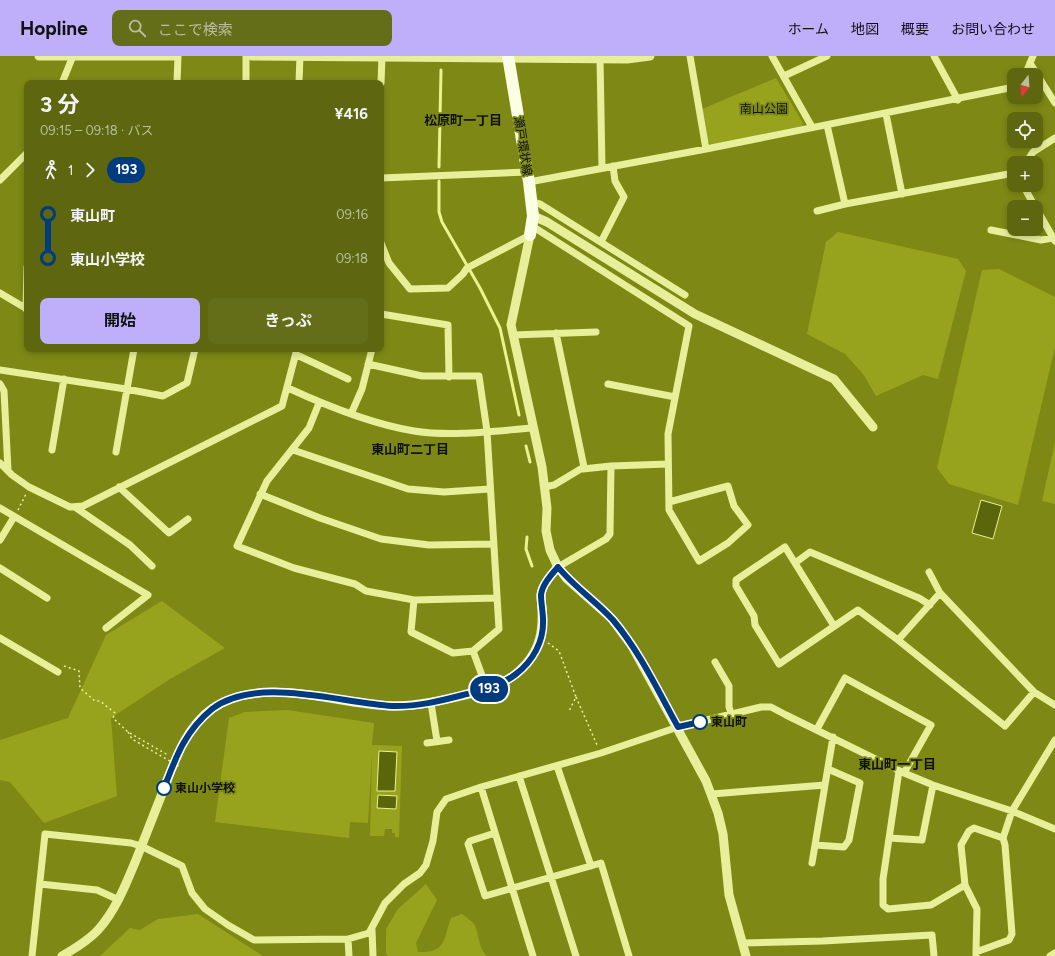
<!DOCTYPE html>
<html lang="ja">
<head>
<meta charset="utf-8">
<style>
	:root { --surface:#5e670f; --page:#646d18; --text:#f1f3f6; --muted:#b9be9e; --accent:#bfaefa }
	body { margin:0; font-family:Figtree,"Noto Sans JP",sans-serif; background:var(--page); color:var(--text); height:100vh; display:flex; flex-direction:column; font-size:15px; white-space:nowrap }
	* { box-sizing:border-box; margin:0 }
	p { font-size:13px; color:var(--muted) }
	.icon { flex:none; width:22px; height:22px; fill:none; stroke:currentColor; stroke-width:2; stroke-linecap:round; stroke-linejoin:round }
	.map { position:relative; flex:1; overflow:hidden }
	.panel { position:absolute; left:24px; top:24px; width:360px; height:272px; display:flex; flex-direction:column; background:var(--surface); border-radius:8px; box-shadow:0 2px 6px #0003 }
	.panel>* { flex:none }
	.badge { padding:0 8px; border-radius:13px; font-size:14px; line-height:26px }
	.needle { width:26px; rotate:197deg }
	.buttons { position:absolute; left:1007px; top:12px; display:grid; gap:8px }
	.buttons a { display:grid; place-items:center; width:36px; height:36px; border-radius:8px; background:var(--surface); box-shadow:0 2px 6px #0003; font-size:20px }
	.map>.badge { position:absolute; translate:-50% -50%; box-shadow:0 0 0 2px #fff }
	.legs { display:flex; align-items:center; gap:6px; height:44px; padding:0 16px; font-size:13px }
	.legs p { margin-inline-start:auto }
	.head { display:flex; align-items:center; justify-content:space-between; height:68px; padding:0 16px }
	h1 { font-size:22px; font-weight:700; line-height:30px }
	.cta { display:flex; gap:8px; margin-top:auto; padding:8px 16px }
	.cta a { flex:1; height:46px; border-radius:8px; background:var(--accent); color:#111; font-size:16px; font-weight:700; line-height:46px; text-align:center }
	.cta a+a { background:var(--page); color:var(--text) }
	ul { padding:0 16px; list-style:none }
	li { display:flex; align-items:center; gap:14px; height:44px; font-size:15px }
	li i { display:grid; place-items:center; width:6px; height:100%; margin:0 5px; background:currentColor }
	li i::after { content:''; width:10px; height:10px; margin:-5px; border:3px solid; border-radius:50%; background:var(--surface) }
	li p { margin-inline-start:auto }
	li:first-child i { background:linear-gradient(#0000 50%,currentColor 0) }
	li:last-child i { background:linear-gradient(currentColor 50%,#0000 0) }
	header { display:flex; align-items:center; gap:24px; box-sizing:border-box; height:56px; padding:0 20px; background:var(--accent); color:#111 }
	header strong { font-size:19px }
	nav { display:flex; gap:22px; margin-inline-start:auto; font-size:14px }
	.search { width:280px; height:36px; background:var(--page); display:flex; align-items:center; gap:10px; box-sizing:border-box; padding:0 14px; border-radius:8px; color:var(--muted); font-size:15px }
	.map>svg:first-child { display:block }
	.green { fill:#97a31c }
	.water { fill:#5b650c; stroke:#ebf38c }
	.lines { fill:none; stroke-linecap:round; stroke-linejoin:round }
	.stream { stroke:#ebf38c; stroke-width:3 }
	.path { stroke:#e8ef9a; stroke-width:1.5; stroke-dasharray:2 3; stroke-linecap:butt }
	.minor { stroke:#e8ef9a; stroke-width:7 }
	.tertiary { stroke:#e8ef9a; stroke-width:9 }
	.primary { stroke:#fbffe3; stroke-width:12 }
	.path-bridge { stroke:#e8ef9a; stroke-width:1.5; stroke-dasharray:2 3; stroke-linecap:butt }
	.line-1-casing { stroke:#fff; stroke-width:9 }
	.line-1 { stroke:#003b80; stroke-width:6 }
	.stop-1-dot { fill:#fff; stroke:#003b80; stroke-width:2 }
	.labels { text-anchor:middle; stroke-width:3.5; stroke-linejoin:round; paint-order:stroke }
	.park-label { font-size:12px; fill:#111; stroke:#7d8914 }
	.street-label { font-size:12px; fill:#111; stroke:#7d8914 }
	.stop-label { font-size:12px; font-weight:bold; fill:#111; stroke:#7d8914; text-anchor:start }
	.neighbourhood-label { font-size:13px; font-weight:bold; fill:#111; stroke:#7d8914 }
</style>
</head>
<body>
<header>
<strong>Hopline</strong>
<div class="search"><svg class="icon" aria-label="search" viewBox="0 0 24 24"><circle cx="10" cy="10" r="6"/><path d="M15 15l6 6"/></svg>ここで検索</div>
<nav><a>ホーム</a><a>地図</a><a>概要</a><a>お問い合わせ</a></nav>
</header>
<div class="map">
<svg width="1055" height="900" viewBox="0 0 1055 900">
	<rect width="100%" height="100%" fill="#7d8914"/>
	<path class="green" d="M776,22L803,67L802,70L711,89L708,85L702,53Z
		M838,176L958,203L966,215L938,323L923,319L876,340L863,318L845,298L807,278L826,186Z
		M999,213L1055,241V291L1018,449L949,428L937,412L982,214Z
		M1055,386V448L1042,445Z
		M162,545L225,592L170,623L111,662L117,740L44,767L10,726L0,724V684L68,662L106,579Z
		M287,654L374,667L372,689L402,690L399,781H395V777H392V773H385L384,780H370L372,698L368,767L350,766L349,782L215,766L229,662L245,656Z
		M426,828L437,844L416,887L418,896C446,897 443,885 451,862L462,858C466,861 471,864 474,868C480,878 478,893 487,900H388L386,898V873L398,853Z
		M198,858L263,900H100L130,872L140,874L158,863Z"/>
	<path class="water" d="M981,444L1002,450L993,483L972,477Z
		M379,695L397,696L395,735H377Z
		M378,739L397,740L396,753L377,752Z"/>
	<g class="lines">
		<path class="stream" d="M439,111L441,14
			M439,125V156L442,166L480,232L500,272L519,359
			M526,390L530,406
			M527,481L526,493L532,510"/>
		<path class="path" d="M18,454L26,438
			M548,587L559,595L576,641L569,655
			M64,610L79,615L80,632L95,645H100L115,657L113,662L128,676L168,699
			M576,641L597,689"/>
		<path class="minor" d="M690,0L706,93
			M772,0L812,71
			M934,0L958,44
			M600,2L602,112
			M1030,7L1055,47
			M1025,19L1033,0
			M784,20L827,0
			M62,27L73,0
			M177,27L178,0
			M246,27V0
			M299,27L300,0
			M381,27L382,0
			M886,58L902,138
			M827,69L845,148L1014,117
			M1026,107L1033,96L1055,82
			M381,122L527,116
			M0,124L27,97
			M529,126L706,93L1014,31
			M1023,129L1035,151
			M531,146L540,148L685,239
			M1036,152L1055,185
			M817,155L845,148
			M532,170L689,270L668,378L669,454L699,505L728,487L748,469L734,450L728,430L669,446
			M991,174L1041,184L1053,182
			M601,186L624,141L615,125L613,110
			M381,187L389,207L410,233L448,232L463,218L467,212L530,179
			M0,237L27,253
			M26,253L27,211
			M381,258L448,269L449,321
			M556,277L584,411
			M513,279L596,276
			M297,299L348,323
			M368,308L422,320H479L487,375L499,573L473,595L453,597L411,576L414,544
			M0,314L126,333L163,340L187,327L195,293
			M0,328L4,335L8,414
			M608,328L675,341
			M288,332C327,350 371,368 414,375C452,381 494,375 532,372
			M319,347L309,372L267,425L237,490L294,512L355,528L366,535L414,544L496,542
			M351,358L362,333L372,293
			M52,394L64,323
			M293,394L408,433L444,436L490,433
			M116,396L134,293
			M0,407L12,419L29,431L70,451L83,450L282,350L297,293
			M119,431L169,477L188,463
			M544,431L554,429L584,411L583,413L611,410L668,408
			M260,438L320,462L381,483L429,489L493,488
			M75,451L130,489L152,510
			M0,452L148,539L106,572
			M0,484L14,461
			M795,507L810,496L919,542L930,549
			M558,511L606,483L610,478L611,410
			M0,512L47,542
			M929,516L940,537L1034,636L1055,649
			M940,537L898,584L1005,670L1034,636
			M834,570L785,491L736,524V530L754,560L755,569L779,608L858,554L898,584
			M0,582L58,616
			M473,595L487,633
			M715,606L729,630V651L731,657
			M431,647L437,685
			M817,673L845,622L931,669L904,717
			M427,687L449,684
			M557,710L591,810
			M899,715L883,823V849L888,853L931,849L965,829
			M519,720L576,900
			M481,731L533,900
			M712,738L825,729
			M495,777L470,785L468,788L485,840L601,807L629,900
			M889,782L922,784L933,729
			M1003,782L1012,755L1055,684
			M815,789L844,791L849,784L860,727L828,713
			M812,807L833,681
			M40,828L97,834L119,844
			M372,874L373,900
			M348,883L349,900
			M742,887L823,885L932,879L934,900
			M32,900L45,778L131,787L141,790L182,810L192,837L205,853L228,869L254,884L348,883L369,877L385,847L404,828L420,817L426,809L433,785L437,756L446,743L481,731L601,697L678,671L761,651H771L786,659L904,717L933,729L1012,755L1055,773
			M976,900V896L977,853L965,829L961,789L969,775L974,772L1003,782L1005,789L1012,878L1009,884L976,896
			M1050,900L1055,897"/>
		<path class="tertiary" d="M39,0H173
			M252,0L627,3L650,0
			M533,160L547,166L695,258L834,323L873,371
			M530,179L511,269L542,411L547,452L546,475L550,494L558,511L567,523L612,563L632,590L706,725L718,757L723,778L729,839L746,900
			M62,900C74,893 88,885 98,874C116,854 126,828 136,804C146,778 157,751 167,725C177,699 188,669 213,652C267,618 335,649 393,650C419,650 444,644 469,638C491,631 510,627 526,608C540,592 543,574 542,554C542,549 541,544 541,539C542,529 551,519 558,511"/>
		<path class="primary" d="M508,0L529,126L533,160L530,179"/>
		<path class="path-bridge" d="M128,676L132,683L180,711"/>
	</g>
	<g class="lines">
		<g class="line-1-casing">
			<path id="line-1" d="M164,732C176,701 185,675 212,653C256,619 340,647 392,650C416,651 440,645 463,639C483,634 499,631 516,618C533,605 544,585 543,564C543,556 541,547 541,539C542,529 551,519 558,511C574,531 596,545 613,564C640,596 658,635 678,671L700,666"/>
		</g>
		<use href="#line-1" class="line-1"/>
	</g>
	<g class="stop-1-dot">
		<circle cx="700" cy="666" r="7"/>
		<circle cx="164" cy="732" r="7"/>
	</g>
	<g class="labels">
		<g class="park-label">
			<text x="764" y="57">南山公園</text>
		</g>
		<g class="street-label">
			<text transform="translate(523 90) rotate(81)" y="4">瀬戸環状線</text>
		</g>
		<g class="stop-label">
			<text x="711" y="670">東山町</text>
			<text x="175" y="736">東山小学校</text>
		</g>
		<g class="neighbourhood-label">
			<text x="463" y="69">松原町一丁目</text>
			<text x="410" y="398">東山町二丁目</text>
			<text x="897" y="713">東山町一丁目</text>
		</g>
	</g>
</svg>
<div class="buttons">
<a><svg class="needle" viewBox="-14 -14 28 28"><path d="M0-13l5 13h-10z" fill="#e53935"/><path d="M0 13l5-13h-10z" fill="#b9be9e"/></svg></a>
<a><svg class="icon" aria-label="locate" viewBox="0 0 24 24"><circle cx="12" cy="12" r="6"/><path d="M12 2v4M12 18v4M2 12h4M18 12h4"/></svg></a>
<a>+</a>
<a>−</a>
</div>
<b class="badge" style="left:489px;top:633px;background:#003b80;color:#fff">193</b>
<section class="panel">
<div class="head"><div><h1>3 分</h1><p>09:15 – 09:18 · バス</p></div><b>¥416</b></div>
<div class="legs"><svg class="icon" aria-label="walk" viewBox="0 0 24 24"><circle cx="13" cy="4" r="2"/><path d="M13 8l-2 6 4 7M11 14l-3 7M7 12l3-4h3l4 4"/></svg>1<svg class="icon" aria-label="forward" viewBox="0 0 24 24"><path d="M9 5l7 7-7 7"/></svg><b class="badge" style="background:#003b80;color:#fff">193</b></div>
<ul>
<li><i style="color:#003b80"></i><b>東山町</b><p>09:16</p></li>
<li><i style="color:#003b80"></i><b>東山小学校</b><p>09:18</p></li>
</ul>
<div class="cta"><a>開始</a><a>きっぷ</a></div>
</section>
</div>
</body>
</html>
